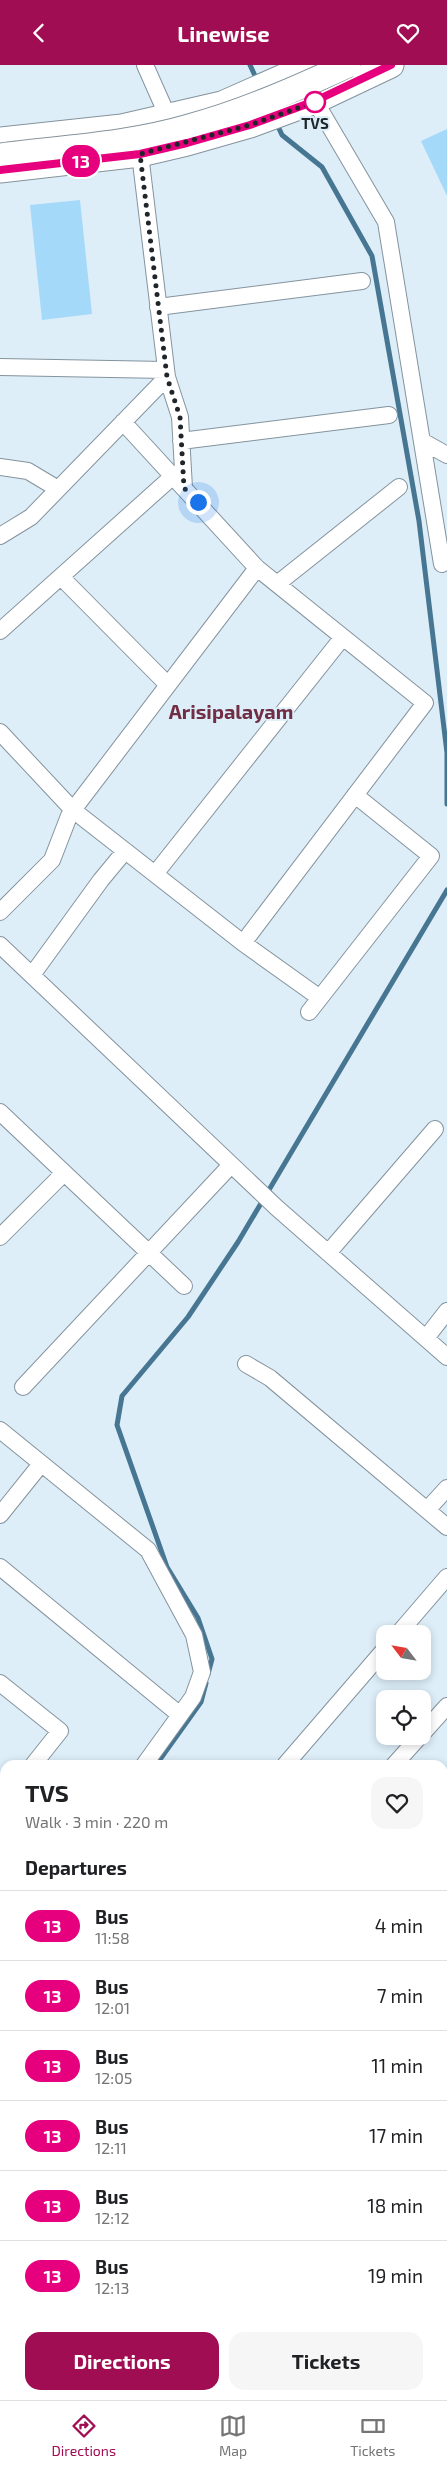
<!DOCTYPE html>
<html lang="en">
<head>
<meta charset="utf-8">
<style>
	:root { --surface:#fff; --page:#f6f6f6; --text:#202124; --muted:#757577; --line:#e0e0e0; --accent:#a10d52 }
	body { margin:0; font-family:"Exo 2",sans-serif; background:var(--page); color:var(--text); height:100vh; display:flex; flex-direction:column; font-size:19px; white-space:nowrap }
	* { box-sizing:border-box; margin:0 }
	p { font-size:16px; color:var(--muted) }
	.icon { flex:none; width:28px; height:28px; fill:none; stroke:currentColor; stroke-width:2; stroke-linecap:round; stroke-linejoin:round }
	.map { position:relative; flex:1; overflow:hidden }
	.drawer { position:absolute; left:0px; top:1695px; width:448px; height:640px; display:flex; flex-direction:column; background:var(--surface); border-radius:15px 15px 0 0; box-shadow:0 2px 8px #0003 }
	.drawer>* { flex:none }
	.badge { padding:0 10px; border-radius:16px; font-size:18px; line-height:32px }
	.needle { width:32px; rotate:301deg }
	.tools { position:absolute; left:376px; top:1560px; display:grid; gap:10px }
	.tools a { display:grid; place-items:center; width:55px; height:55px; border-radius:10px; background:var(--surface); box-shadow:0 2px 8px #0003; font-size:25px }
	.you { position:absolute; width:25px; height:25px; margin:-12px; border:4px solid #fff; border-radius:50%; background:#1a73e8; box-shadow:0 0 0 8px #1a73e833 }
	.map>.badge { position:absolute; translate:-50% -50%; box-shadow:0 0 0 2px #fff }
	h2 { padding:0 25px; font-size:19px; line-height:45px }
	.round { display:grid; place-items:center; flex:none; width:52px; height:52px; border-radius:15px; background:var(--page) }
	.overview { display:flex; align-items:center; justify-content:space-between; height:85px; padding:0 25px }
	h1 { font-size:24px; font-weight:700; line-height:38px }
	.action { display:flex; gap:10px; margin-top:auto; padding:10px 25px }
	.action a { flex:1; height:58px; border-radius:15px; background:var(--accent); color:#fff; font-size:20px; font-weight:700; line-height:58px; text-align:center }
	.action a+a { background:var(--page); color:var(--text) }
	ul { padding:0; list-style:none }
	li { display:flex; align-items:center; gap:15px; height:70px; padding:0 25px; border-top:1px solid var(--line) }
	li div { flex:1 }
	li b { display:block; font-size:19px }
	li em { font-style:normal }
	li .badge { min-width:55px; font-weight:700; text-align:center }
	header { display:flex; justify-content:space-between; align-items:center; height:65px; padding:0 25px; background:var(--accent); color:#fff; font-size:22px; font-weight:700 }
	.tab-bar { display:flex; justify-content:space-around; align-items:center; height:70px; border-top:1px solid var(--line); background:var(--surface); font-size:14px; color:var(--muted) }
	.tab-bar a { display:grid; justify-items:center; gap:2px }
	.tab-bar .on { color:var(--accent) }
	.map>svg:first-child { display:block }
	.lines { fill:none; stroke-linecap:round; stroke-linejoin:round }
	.stream { stroke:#477692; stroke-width:5 }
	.building { fill:#a5d9fa }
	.street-casing { stroke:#84939d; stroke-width:18 }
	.primary-casing { stroke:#84939d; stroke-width:27 }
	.street { stroke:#fff; stroke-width:16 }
	.primary { stroke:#fff; stroke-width:25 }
	.primary-bridge-casing { stroke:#84939d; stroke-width:27; stroke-linecap:butt }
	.primary-bridge { stroke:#fff; stroke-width:25 }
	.line-casing { stroke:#fff; stroke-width:11 }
	.line { stroke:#e6007e; stroke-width:8 }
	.walk { stroke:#1f2529; stroke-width:5; stroke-dasharray:0 9 }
	.stop-dot { fill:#fff; stroke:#e6007e; stroke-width:2.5 }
	.labels { text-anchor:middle; stroke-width:4; stroke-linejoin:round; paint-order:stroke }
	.stop-label { font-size:15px; font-weight:bold; fill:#1f2529; stroke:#ddeef9 }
	.district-label { font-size:20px; font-weight:bold; fill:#712d44; stroke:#ddeef9 }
</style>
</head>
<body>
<header><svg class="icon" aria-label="back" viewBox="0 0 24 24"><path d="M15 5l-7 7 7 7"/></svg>Linewise<svg class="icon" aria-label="heart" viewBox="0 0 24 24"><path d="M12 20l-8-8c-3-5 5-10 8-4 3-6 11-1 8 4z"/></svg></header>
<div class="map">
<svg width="447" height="2335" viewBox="0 0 447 2335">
	<rect width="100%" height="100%" fill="#ddeef9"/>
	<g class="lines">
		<path class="stream" d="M250,0L257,15
			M276,57L282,70L322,102L372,191L419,456L447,688V739
			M208,1609L212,1594L198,1553L167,1502L117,1360L122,1331L188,1252L238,1177L447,825
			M156,1700L201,1637L206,1618
			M0,2041L5,2035"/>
	</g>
	<path class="building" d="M447,64V131L421,76Z
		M80,135L92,249L42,255L30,140Z"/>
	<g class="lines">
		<g class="street-casing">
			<path id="street" d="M145,0L168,52
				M315,36L386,157L442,499
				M158,242L362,216
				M0,302L166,305
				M167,312L180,352L184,423
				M123,357L257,503
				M181,376L389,350
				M422,376L447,390
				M0,402L28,406L58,424
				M0,471L31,452L167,312L140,89
				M61,512L168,620
				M277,519L399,422
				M0,566L172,412
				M0,667L73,745L243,878L425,638L257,503L73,745L69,751L52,795L0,847
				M155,809L343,572
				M243,878L320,933
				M0,880L277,1143L447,1292
				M32,910L101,815L125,786
				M309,947L431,791L355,730
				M0,1047L184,1221
				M0,1172L64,1108
				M328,1188L435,1064
				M426,1273L447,1246
				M246,1299L270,1313L447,1462
				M23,1322L231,1100
				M0,1365L148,1485L194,1570L202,1607L193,1632L144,1700
				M427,1445L447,1423
				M0,1450L41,1399
				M0,1502L180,1650
				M398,1569L447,1512
				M0,1618L60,1666L33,1700
				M422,1669L447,1641
				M285,1700L385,1584
				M394,1700L420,1671
				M0,1743L5,1737
				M0,1793L5,1796
				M442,1803L447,1798
				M442,1947L447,1951
				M442,1969L447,1964
				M442,2091L447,2085
				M0,2192L5,2180
				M0,2208L5,2212
				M129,2330L134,2335
				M6,2335L8,2330
				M330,2335L334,2330"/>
		</g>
		<g class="primary-casing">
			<path id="primary" d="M0,75L122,62L222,39L310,0
				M0,105L140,89L187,78L250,60L315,36L391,0"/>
		</g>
		<use href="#street" class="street"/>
		<use href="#primary" class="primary"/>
		<g class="primary-bridge-casing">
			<path id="primary-bridge" d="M0,91C62,83 128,80 189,62C244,47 296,24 348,0"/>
		</g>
		<use href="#primary-bridge" class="primary-bridge"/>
	</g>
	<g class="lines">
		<g class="line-casing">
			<path id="line" d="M0,105L140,89L187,78L250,60L315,36L391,0"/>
		</g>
		<use href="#line" class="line"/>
		<path class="walk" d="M198,437L184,423L180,352L167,312L140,89L250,60L315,37"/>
	</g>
	<circle class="stop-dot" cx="315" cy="37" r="10"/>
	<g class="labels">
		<g class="stop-label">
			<text x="315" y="64">TVS</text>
		</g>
		<g class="district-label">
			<text x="231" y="654">Arisipalayam</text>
		</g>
	</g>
</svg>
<div class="tools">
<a><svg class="needle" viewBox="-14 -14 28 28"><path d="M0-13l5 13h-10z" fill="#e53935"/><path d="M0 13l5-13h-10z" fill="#757577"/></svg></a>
<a><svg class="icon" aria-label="locate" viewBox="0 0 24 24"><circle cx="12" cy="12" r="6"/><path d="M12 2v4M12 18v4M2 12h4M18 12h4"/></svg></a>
</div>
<div class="you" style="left:198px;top:437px"></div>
<b class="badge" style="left:81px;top:96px;background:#e6007e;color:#fff">13</b>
<section class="drawer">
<div class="overview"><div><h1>TVS</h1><p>Walk · 3 min · 220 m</p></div><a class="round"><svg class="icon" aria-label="heart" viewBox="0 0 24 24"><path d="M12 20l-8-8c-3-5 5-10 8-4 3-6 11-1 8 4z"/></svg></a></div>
<h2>Departures</h2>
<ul>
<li><span class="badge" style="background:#e6007e;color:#fff">13</span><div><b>Bus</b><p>11:58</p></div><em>4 min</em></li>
<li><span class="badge" style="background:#e6007e;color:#fff">13</span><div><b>Bus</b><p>12:01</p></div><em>7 min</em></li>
<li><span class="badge" style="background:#e6007e;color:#fff">13</span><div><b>Bus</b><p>12:05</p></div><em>11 min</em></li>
<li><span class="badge" style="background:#e6007e;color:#fff">13</span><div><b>Bus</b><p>12:11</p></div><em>17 min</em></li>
<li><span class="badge" style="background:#e6007e;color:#fff">13</span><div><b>Bus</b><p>12:12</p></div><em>18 min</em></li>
<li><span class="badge" style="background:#e6007e;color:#fff">13</span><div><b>Bus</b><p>12:13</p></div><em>19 min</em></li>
</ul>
<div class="action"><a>Directions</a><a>Tickets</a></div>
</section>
</div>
<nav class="tab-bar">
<a class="on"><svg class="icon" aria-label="directions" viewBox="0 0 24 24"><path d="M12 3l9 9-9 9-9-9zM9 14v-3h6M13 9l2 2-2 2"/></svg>Directions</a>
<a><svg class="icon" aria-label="map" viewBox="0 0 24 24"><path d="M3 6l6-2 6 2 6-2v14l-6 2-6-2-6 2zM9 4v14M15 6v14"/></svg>Map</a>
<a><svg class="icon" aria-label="tickets" viewBox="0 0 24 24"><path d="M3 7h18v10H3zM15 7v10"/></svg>Tickets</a>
</nav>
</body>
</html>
